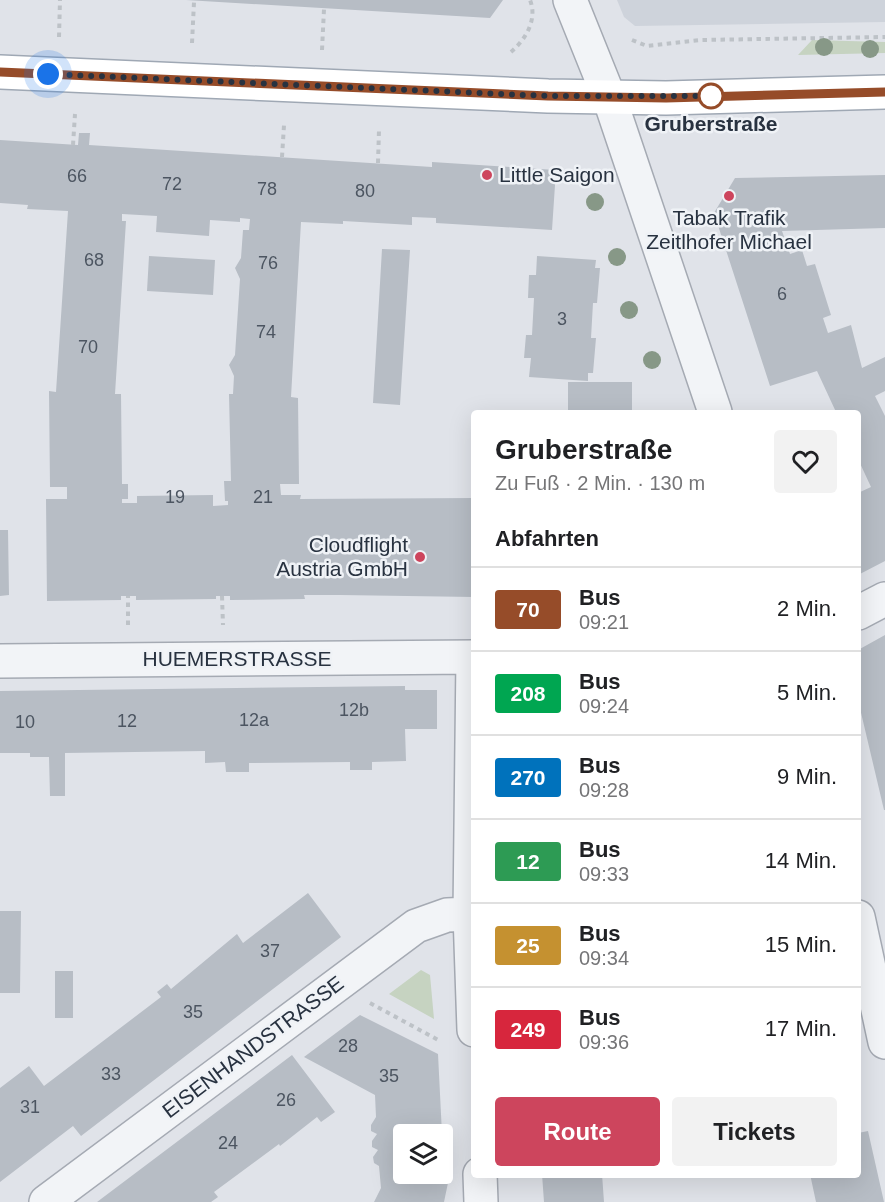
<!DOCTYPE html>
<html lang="de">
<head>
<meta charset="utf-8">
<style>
	:root { --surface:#fff; --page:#f2f2f2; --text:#202124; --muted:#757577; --line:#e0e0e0; --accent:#cd455d }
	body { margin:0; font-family:Helvetica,sans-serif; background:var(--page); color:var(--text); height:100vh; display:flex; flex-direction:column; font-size:22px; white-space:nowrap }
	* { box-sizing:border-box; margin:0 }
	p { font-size:20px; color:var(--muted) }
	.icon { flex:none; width:33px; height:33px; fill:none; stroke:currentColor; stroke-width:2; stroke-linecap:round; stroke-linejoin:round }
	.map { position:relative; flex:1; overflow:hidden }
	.drawer { position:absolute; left:471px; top:410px; width:390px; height:768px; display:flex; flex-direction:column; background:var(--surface); border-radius:6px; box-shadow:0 6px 24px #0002 }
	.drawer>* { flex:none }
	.badge { padding:0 12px; border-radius:4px; font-size:21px; line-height:39px }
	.controls { position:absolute; left:393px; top:1124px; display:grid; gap:12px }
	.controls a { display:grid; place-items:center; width:60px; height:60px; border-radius:6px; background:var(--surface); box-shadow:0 6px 24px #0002; font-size:30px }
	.you { position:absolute; width:30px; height:30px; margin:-15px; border:4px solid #fff; border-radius:50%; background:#1a73e8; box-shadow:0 0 0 9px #1a73e833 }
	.map>.badge { position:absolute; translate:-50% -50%; box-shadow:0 0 0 3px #fff }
	h2 { padding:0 24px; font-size:22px; line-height:54px }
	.round { display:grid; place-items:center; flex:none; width:63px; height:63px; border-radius:6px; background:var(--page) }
	.summary { display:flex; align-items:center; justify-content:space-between; height:102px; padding:0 24px }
	h1 { font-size:28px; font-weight:800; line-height:45px }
	.cta { display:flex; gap:12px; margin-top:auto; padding:12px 24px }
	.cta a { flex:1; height:69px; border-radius:6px; background:var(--accent); color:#fff; font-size:24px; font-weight:800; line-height:69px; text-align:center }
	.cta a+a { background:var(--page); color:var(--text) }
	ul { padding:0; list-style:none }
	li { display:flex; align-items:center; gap:18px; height:84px; padding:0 24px; border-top:2px solid var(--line) }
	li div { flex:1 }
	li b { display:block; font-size:22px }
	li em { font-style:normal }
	li .badge { min-width:66px; font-weight:700; text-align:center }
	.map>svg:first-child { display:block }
	.built { fill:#ced3db }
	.green { fill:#c6d3c1 }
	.building { fill:#b7bdc5; fill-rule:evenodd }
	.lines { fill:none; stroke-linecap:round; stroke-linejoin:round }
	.minor-casing { stroke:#a5aab3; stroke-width:36 }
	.major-casing { stroke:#9fa8b4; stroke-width:36 }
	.path { stroke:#bdc2c7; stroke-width:4; stroke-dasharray:4.5 4.5; stroke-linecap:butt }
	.minor { stroke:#f2f4f7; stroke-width:33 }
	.major { stroke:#fff; stroke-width:33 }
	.tree { fill:#879887 }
	.line-casing { stroke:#fff; stroke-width:14 }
	.line { stroke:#964c29; stroke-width:9 }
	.walk { stroke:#283240; stroke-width:6; stroke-dasharray:0 10.8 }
	.stop-dot { fill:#fff; stroke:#964c29; stroke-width:3 }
	.poi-dot { fill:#cd455d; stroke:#eff2f6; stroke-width:2 }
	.labels { text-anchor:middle; stroke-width:5; stroke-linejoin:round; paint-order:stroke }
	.number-label { font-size:18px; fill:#4c5561 }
	.stop-label { font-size:21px; font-weight:bold; fill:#283240; stroke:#eff2f6 }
	.poi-label { font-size:21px; fill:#283240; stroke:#eff2f6; text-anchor:start }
	.street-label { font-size:21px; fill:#283240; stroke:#eff2f6 }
</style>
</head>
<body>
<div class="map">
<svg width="885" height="1202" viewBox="0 0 885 1202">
	<rect width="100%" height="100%" fill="#e0e3e9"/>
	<path class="built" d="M617,0H885V22L635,26L624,17Z"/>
	<path class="green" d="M812,40L885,42V53L798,55Z
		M421,970L430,975L434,1019L389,994Z"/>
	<path class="building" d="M186,0H503L490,18Z
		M79,133H90L89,145L432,167V162L556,170L552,230L436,223V218L412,217V225L343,221V224L301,222L291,397L298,398L299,484H280L281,495H301L300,499L474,498V597L340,595H304L305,599L230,600V596H216V599L136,600V596H121V600L47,601L46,499H67V487H50L49,391L56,392L68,211L27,209L28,205L0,203V140L78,145ZM122,214L157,216L156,232L209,236L210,220L240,222V218L250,219L249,230H243L241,258L235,268L240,279L235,355L229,365L234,376L233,394H229L231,481H224L225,501H228V505L213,506V495L137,496V503H122V499H128V484H122L121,394H115L126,221H122Z
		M885,175V228L782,231L790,254L802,250L807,266L815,264L831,315L823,318L828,333L851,325L862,368L885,357V391L875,396L885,416V561L858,575V493L871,487L858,459V412H836L817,371L770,386L714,213L735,178Z
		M382,249L410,250L400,405L373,403Z
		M149,256L215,260L213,295L147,291Z
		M537,256L596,260L595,268H600L597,303H593L591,338H596L593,373H588V381L529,377L531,358H524L526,335H532L534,298H528L529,275H536Z
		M568,382H632V412H568Z
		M0,530H8L9,595L0,596Z
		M885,635V810H884L858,700V650Z
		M405,686V690H437V729H405L406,761L372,762V770H350V762L249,763V772H226L225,762L205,763V751L65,753V796H50L49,757H30V753H0V691Z
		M308,893L341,937L81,1136L73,1126L0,1182V1088L29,1066L44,1086L161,997L157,992L167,984L171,989L237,934L243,943Z
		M0,911H21L20,993H0Z
		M55,971H73V1018H55Z
		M360,1015L438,1054L442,1134H404V1173H442V1165L449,1178L444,1202H374L381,1188L379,1166L374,1163L373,1157L378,1150L372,1147V1141L377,1134L371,1131V1125L376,1117L375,1095L304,1057Z
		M292,1055L335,1112L321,1122L317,1117L280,1146L279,1144L214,1192L218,1197L211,1202H97Z
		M868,1131L884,1202H816L810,1174H858V1133Z
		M542,1174H602L604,1202H544Z"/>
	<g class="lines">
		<g class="minor-casing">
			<path id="minor" d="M570,0L609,97L715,412
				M858,613L885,599
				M473,657L470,914L474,1030
				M0,661L474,657
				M858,917L885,1042
				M480,1174L481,1202
				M46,1202L416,926L447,915L470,914"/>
		</g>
		<g class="major-casing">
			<path id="major" d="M0,72L548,96L666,98L885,92"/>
		</g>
		<path class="path" d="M59,37L60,0
			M632,40L647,46L701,40L885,37
			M192,43L194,2
			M322,50L324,9
			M511,52C525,40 538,20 530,0
			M73,145L75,114
			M282,157L284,125
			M378,163L379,130
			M222,596L223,625
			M128,625V596
			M370,1003L440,1041"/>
		<use href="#minor" class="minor"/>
		<use href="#major" class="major"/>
	</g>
	<g class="tree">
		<circle cx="824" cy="47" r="9"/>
		<circle cx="870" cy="49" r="9"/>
		<circle cx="595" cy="202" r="9"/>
		<circle cx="617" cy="257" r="9"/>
		<circle cx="629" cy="310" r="9"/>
		<circle cx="652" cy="360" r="9"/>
	</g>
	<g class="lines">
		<g class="line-casing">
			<path id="line" d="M0,72L548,96L666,98L885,92"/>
		</g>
		<use href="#line" class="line"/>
		<path class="walk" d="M48,74L548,96H711"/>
	</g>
	<circle class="stop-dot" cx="711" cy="96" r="12"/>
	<g class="poi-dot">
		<circle cx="487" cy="175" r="6"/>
		<circle cx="729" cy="196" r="6"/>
		<circle cx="420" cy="557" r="6"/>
	</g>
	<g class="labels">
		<g class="number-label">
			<text x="77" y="182">66</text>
			<text x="172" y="190">72</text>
			<text x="267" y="195">78</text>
			<text x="365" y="197">80</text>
			<text x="94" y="266">68</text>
			<text x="268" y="269">76</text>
			<text x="782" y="300">6</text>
			<text x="562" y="325">3</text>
			<text x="266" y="338">74</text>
			<text x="88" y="353">70</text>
			<text x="175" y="503">19</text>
			<text x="263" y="503">21</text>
			<text x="354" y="716">12b</text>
			<text x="254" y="726">12a</text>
			<text x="127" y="727">12</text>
			<text x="25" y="728">10</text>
			<text x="270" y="957">37</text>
			<text x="193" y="1018">35</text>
			<text x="348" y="1052">28</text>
			<text x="111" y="1080">33</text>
			<text x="389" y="1082">35</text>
			<text x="286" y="1106">26</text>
			<text x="30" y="1113">31</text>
			<text x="228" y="1149">24</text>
		</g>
		<g class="stop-label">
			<text x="711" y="131">Gruberstraße</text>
		</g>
		<g class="poi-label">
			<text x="499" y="182">Little Saigon</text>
			<text x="729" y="225" text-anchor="middle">Tabak Trafik<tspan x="729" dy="24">Zeitlhofer Michael</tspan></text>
			<text x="408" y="552" text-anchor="end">Cloudflight<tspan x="408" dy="24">Austria GmbH</tspan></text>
		</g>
		<g class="street-label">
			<text x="237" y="666">HUEMERSTRASSE</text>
			<text transform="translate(253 1047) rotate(-37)" y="7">EISENHANDSTRASSE</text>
		</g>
	</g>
</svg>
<div class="controls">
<a><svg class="icon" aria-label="layers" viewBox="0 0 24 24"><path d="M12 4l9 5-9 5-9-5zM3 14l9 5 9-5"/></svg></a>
</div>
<div class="you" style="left:48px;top:74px"></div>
<section class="drawer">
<div class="summary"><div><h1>Gruberstraße</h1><p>Zu Fuß · 2 Min. · 130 m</p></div><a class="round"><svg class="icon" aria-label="heart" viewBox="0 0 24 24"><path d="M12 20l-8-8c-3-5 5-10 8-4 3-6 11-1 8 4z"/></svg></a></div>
<h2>Abfahrten</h2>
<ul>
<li><span class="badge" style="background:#964c29;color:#fff">70</span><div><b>Bus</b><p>09:21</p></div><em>2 Min.</em></li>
<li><span class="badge" style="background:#00a651;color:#fff">208</span><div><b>Bus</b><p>09:24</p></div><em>5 Min.</em></li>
<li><span class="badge" style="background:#0072bc;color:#fff">270</span><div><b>Bus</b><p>09:28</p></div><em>9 Min.</em></li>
<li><span class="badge" style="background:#2d9b54;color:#fff">12</span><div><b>Bus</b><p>09:33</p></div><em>14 Min.</em></li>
<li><span class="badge" style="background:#c59130;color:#fff">25</span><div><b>Bus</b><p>09:34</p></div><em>15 Min.</em></li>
<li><span class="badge" style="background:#d7263d;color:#fff">249</span><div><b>Bus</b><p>09:36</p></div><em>17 Min.</em></li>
</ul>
<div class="cta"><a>Route</a><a>Tickets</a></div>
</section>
</div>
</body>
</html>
